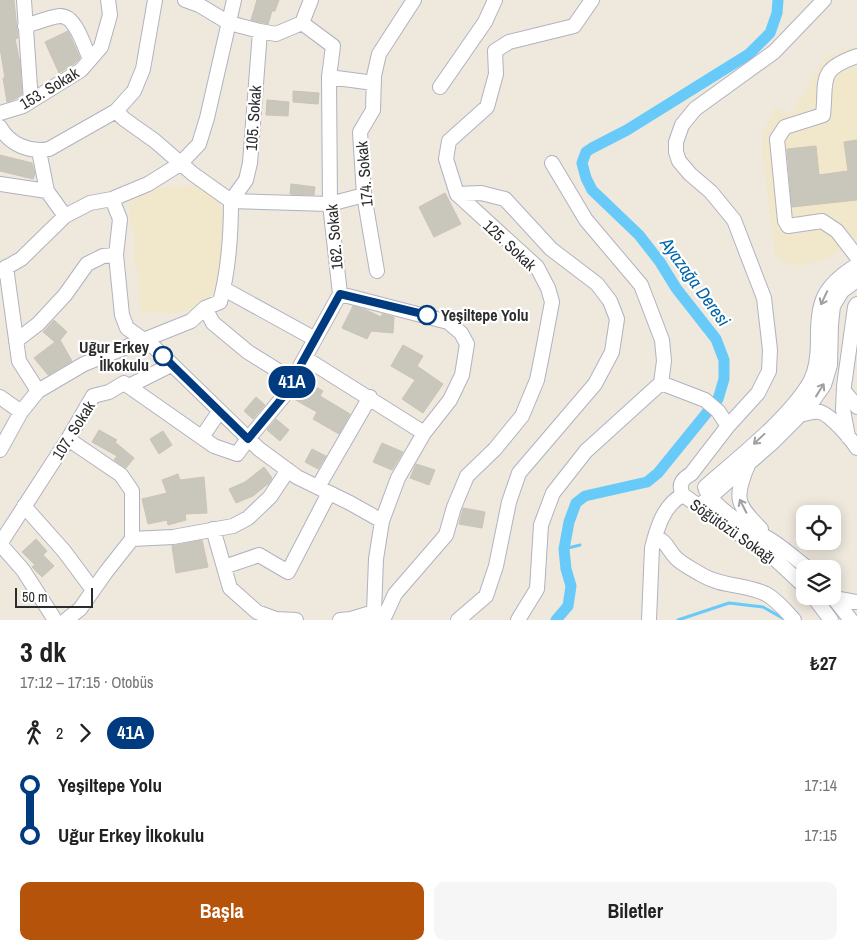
<!DOCTYPE html>
<html lang="tr">
<head>
<meta charset="utf-8">
<style>
	:root { --surface:#fff; --page:#f6f6f6; --text:#222; --muted:#767676; --accent:#b45309 }
	body { margin:0; font-family:"Archivo Narrow",sans-serif; background:var(--page); color:var(--text); height:100vh; display:flex; flex-direction:column; font-size:19px; white-space:nowrap }
	* { box-sizing:border-box; margin:0 }
	p { font-size:16px; color:var(--muted) }
	.icon { flex:none; width:28px; height:28px; fill:none; stroke:currentColor; stroke-width:2; stroke-linecap:round; stroke-linejoin:round }
	.map { position:relative; height:620px; overflow:hidden }
	.sheet { display:flex; flex-direction:column; background:var(--surface); flex:1 }
	.sheet>* { flex:none }
	.badge { padding:0 10px; border-radius:16px; font-size:18px; line-height:32px }
	.fabs { position:absolute; left:796px; top:505px; display:grid; gap:10px }
	.fabs a { display:grid; place-items:center; width:45px; height:45px; border-radius:10px; background:var(--surface); box-shadow:0 2px 12px #0003; font-size:25px }
	.scale { position:absolute; left:15px; bottom:12px; width:78px; box-sizing:border-box; padding-left:5px; border:2px solid #2c2c2c; border-top:0; font-size:14px; line-height:18px; white-space:nowrap; color:#2c2c2c; -webkit-text-stroke:4px #fff; paint-order:stroke }
	.map>.badge { position:absolute; translate:-50% -50%; box-shadow:0 0 0 2px #fff }
	.legs { display:flex; align-items:center; gap:8px; height:55px; padding:0 20px; font-size:16px }
	.legs p { margin-inline-start:auto }
	.overview { display:flex; align-items:center; justify-content:space-between; height:85px; padding:0 20px }
	h1 { font-size:28px; font-weight:700; line-height:38px }
	.action { display:flex; gap:10px; margin-top:auto; padding:10px 20px }
	.action a { flex:1; height:58px; border-radius:10px; background:var(--accent); color:#fff; font-size:20px; font-weight:700; line-height:58px; text-align:center }
	.action a+a { background:var(--page); color:var(--text) }
	ul { padding:0 20px; list-style:none }
	li { display:flex; align-items:center; gap:18px; height:50px; font-size:19px }
	li i { display:grid; place-items:center; width:8px; height:100%; margin:0 6px; background:currentColor }
	li i::after { content:''; width:12px; height:12px; margin:-6px; border:4px solid; border-radius:50%; background:var(--surface) }
	li p { margin-inline-start:auto }
	li:first-child i { background:linear-gradient(#0000 50%,currentColor 0) }
	li:last-child i { background:linear-gradient(currentColor 50%,#0000 0) }
	.map>svg:first-child { display:block }
	.education { fill:#f1e7cb }
	.lines { fill:none; stroke-linecap:round; stroke-linejoin:round }
	.stream { stroke:#68caf9; stroke-width:3 }
	.canal { stroke:#68caf9; stroke-width:11 }
	.building { fill:#c9c6bb; stroke:#cac4b6 }
	.minor-casing { stroke:#b1b2c0; stroke-width:16 }
	.minor { stroke:#fff; stroke-width:14 }
	.oneway { stroke:#a0a0a0 }
	.line-1-casing { stroke:#fff; stroke-width:11 }
	.line-1 { stroke:#003b80; stroke-width:8 }
	.stop-1-dot { fill:#fff; stroke:#003b80; stroke-width:2.5 }
	.labels { text-anchor:middle; stroke-width:4.5; stroke-linejoin:round; paint-order:stroke }
	.street-label { font-size:16px; fill:#2c2c2c; stroke:#fff }
	.stop-label { font-size:16px; font-weight:bold; fill:#2c2c2c; stroke:#fff; text-anchor:start }
	.water-label { font-size:18px; font-style:italic; fill:#0266a9; stroke:#fff }
</style>
</head>
<body>
<div class="map">
<svg width="857" height="620" viewBox="0 0 857 620">
	<rect width="100%" height="100%" fill="#eee8dd"/>
	<path class="education" d="M857,47V238L830,257L805,265H790L775,254L762,148L765,128L775,108L790,115L827,55H838L842,49Z
		M199,185L212,190L225,215L220,287L195,309L176,313L141,312L139,271L136,269L134,255L135,235L131,226L128,195L132,190Z"/>
	<g class="lines">
		<path class="stream" d="M564,549L580,545
			M678,620L729,603L763,607L786,620"/>
		<path class="canal" d="M556,620L568,606L571,586L566,569L564,549L569,522L576,503L585,496L647,482L658,473L718,399L724,379V360L716,339L676,288L660,262L639,235L592,190L586,178L582,163L586,152L592,148L627,130L749,54L770,33L777,13L778,0"/>
	</g>
	<path class="building" d="M0,0H14L18,38L15,39L20,63L22,96L7,102L3,78H5L0,48Z
		M257,0H279L275,11H272L268,24L251,20Z
		M68,31L80,58L75,63L59,73L45,42Z
		M293,91L319,93L318,104L293,102Z
		M267,100L289,102L288,116L266,115Z
		M857,140V200L792,207L787,149L816,146L819,175L848,171L844,142Z
		M0,155L32,163L35,174L33,179L0,171Z
		M291,184L315,187L314,195L290,194Z
		M445,193L461,224L434,237L419,207Z
		M353,306L366,310L381,317L382,314L394,317L393,333L371,331L367,339L342,328Z
		M54,320L67,332L60,340L72,361L48,375L34,358L55,342L43,332Z
		M403,345L423,356L417,366L443,384L423,413L402,399L415,380L391,366Z
		M303,379L323,391L320,396L350,414L339,434L313,419L317,412L292,398Z
		M256,397L265,405L253,419L244,411Z
		M276,419L289,430L280,441L267,430Z
		M99,430L117,440L115,442L134,458L126,468L114,460L117,456L92,442Z
		M163,431L172,445L159,454L150,439Z
		M382,443L403,452L392,470L373,462Z
		M312,449L326,456L318,469L305,462Z
		M416,464L435,470L429,485L410,478Z
		M264,467L272,478L269,483L253,496L236,503L229,489L245,482Z
		M178,474L180,480L204,477L207,513L185,514L186,520L168,525L167,520L148,524L142,499L167,493L162,480Z
		M463,508L485,512L482,528L459,524Z
		M36,539L47,551L43,555L54,566L42,577L32,567L35,565L22,552Z
		M202,540L208,567L176,573L172,546Z"/>
	<g class="lines">
		<g class="minor-casing">
			<path id="minor" d="M24,0L31,101
				M185,0L199,5L229,23L260,31L276,34L302,23L311,0
				M25,26C36,23 49,17 60,16C76,15 84,47 90,59
				M857,56C817,70 827,79 823,115L785,127L777,139L785,221L788,226L822,221L837,231L857,257
				M329,77L374,83
				M440,87L485,22L495,0
				M0,113L23,106L81,70L101,47L110,15L108,0
				M0,127C9,144 30,153 49,149L116,111L134,91L143,69L155,0
				M39,151L47,191L65,216
				M552,163L586,220L641,285L662,340L664,361L661,383
				M0,184L47,191
				M457,194L481,193L505,199L551,249L597,284L610,301L617,319L612,352L595,384L519,473L509,502L496,566L486,596L458,620
				M112,199L120,219L116,255L122,315L127,328L155,348L259,449L297,477L350,503L382,521
				M231,201L246,180L250,163L260,31
				M231,201L330,204L364,195
				M6,267L19,361L38,391
				M0,271L21,259L65,216L90,203L112,199L148,184L180,164L199,144L207,118L234,0
				M377,271L364,195L360,132L373,110L374,76L379,54L414,0
				M224,289L315,339
				M340,294L448,322L461,333L467,344L462,375L450,400L424,433L398,478L382,521L376,559L374,612L375,620
				M205,308L213,323L248,352L293,380
				M16,341L38,324L65,295L87,264L103,256L116,255
				M305,358L424,433
				M661,383L705,400L718,411L728,426
				M129,386L171,365
				M845,392L857,407
				M0,397L21,412
				M800,415C807,413 814,411 820,412C831,415 851,439 857,448
				M202,437L219,412
				M848,437L843,410L844,386L855,307L857,304
				M68,439L121,475L132,491V539
				M0,450L21,412L38,391L84,364L191,321L205,308L220,302C229,269 231,234 231,201L193,174L155,141L124,119L116,111
				M748,465C734,498 736,504 761,529
				M318,487L370,397
				M705,487C737,459 789,418 810,382C817,369 818,355 818,341C817,302 823,286 857,265
				M706,490C721,516 751,527 774,542C786,550 797,560 809,569
				M697,504H701L708,499L772,443L810,405L824,385L830,365L831,324L833,306L842,291L857,280
				M24,506L64,551L93,590
				M213,529L230,588L257,612L276,619L296,620
				M655,537C668,542 667,549 676,558C683,565 694,570 702,575C722,587 746,584 766,594C777,600 786,611 794,620
				M0,544L68,439L93,396L109,392L124,383L214,446L237,454L248,439L283,397L340,294L330,204L329,77L333,46L302,23
				M0,544L23,570L55,620
				M224,567L259,555L288,572L329,493
				M805,587L775,559L683,495C678,485 682,479 691,474L728,426L758,393L769,371L770,350L764,298L734,220L711,192L690,174L679,161L676,152V142L682,125L695,109L774,52L824,0
				M813,596L831,620
				M832,596L851,620
				M834,598L857,602
				M66,620L80,609L106,572L132,539L173,537L233,526L248,518L270,497L288,470
				M340,620L351,619L374,612
				M383,620L395,594L446,535L454,507L467,476L495,449L522,416L537,380L543,350L552,302L548,288L537,267L457,194L446,159L449,141L487,107L496,74L495,51L509,42L574,26L592,0
				M518,620L537,589L541,525L553,493L586,451L661,383
				M649,620L652,548C657,528 664,504 683,495"/>
		</g>
		<use href="#minor" class="minor"/>
	</g>
	<defs><path id="oneway-shaft" d="M-6 0H5M1.5-3L5.5 0L1.5 3" fill="none" stroke-width="1.6" stroke-linecap="round" stroke-linejoin="round" transform="scale(1.25)"/></defs>
	<g class="oneway">
		<use href="#oneway-shaft" transform="translate(824 298) rotate(115)"/>
		<use href="#oneway-shaft" transform="translate(820 390) rotate(-58)"/>
		<use href="#oneway-shaft" transform="translate(759 439) rotate(137)"/>
		<use href="#oneway-shaft" transform="translate(743 506) rotate(-117)"/>
	</g>
	<g class="lines">
		<g class="line-1-casing">
			<path id="line-1" d="M163,356L248,439L283,397L340,294L427,315"/>
		</g>
		<use href="#line-1" class="line-1"/>
	</g>
	<g class="stop-1-dot">
		<circle cx="427" cy="315" r="9"/>
		<circle cx="163" cy="356" r="9"/>
	</g>
	<g class="labels">
		<g class="street-label">
			<text transform="translate(49 88) rotate(-31)" y="6">153. Sokak</text>
			<text transform="translate(253 118) rotate(-86)" y="6">105. Sokak</text>
			<text transform="translate(364 174) rotate(-95)" y="6">174. Sokak</text>
			<text transform="translate(334 237) rotate(-95)" y="6">162. Sokak</text>
			<text transform="translate(510 245) rotate(43)" y="6">125. Sokak</text>
			<text transform="translate(73 430) rotate(-58)" y="6">107. Sokak</text>
			<text transform="translate(733 531) rotate(35)" y="6">Söğütözü Sokağı</text>
		</g>
		<g class="stop-label">
			<text x="441" y="321">Yeşiltepe Yolu</text>
			<text x="149" y="353" text-anchor="end">Uğur Erkey<tspan x="149" dy="18">İlkokulu</tspan></text>
		</g>
		<g class="water-label">
			<text transform="translate(695 282) rotate(54)" y="6">Ayazağa Deresi</text>
		</g>
	</g>
</svg>
<div class="fabs">
<a><svg class="icon" aria-label="locate" viewBox="0 0 24 24"><circle cx="12" cy="12" r="6"/><path d="M12 2v4M12 18v4M2 12h4M18 12h4"/></svg></a>
<a><svg class="icon" aria-label="layers" viewBox="0 0 24 24"><path d="M12 4l9 5-9 5-9-5zM3 14l9 5 9-5"/></svg></a>
</div>
<div class="scale">50 m</div>
<b class="badge" style="left:292px;top:382px;background:#003b80;color:#fff">41A</b>
</div>
<section class="sheet">
<div class="overview"><div><h1>3 dk</h1><p>17:12 – 17:15 · Otobüs</p></div><b>₺27</b></div>
<div class="legs"><svg class="icon" aria-label="walk" viewBox="0 0 24 24"><circle cx="13" cy="4" r="2"/><path d="M13 8l-2 6 4 7M11 14l-3 7M7 12l3-4h3l4 4"/></svg>2<svg class="icon" aria-label="forward" viewBox="0 0 24 24"><path d="M9 5l7 7-7 7"/></svg><b class="badge" style="background:#003b80;color:#fff">41A</b></div>
<ul>
<li><i style="color:#003b80"></i><b>Yeşiltepe Yolu</b><p>17:14</p></li>
<li><i style="color:#003b80"></i><b>Uğur Erkey İlkokulu</b><p>17:15</p></li>
</ul>
<div class="action"><a>Başla</a><a>Biletler</a></div>
</section>
</body>
</html>
